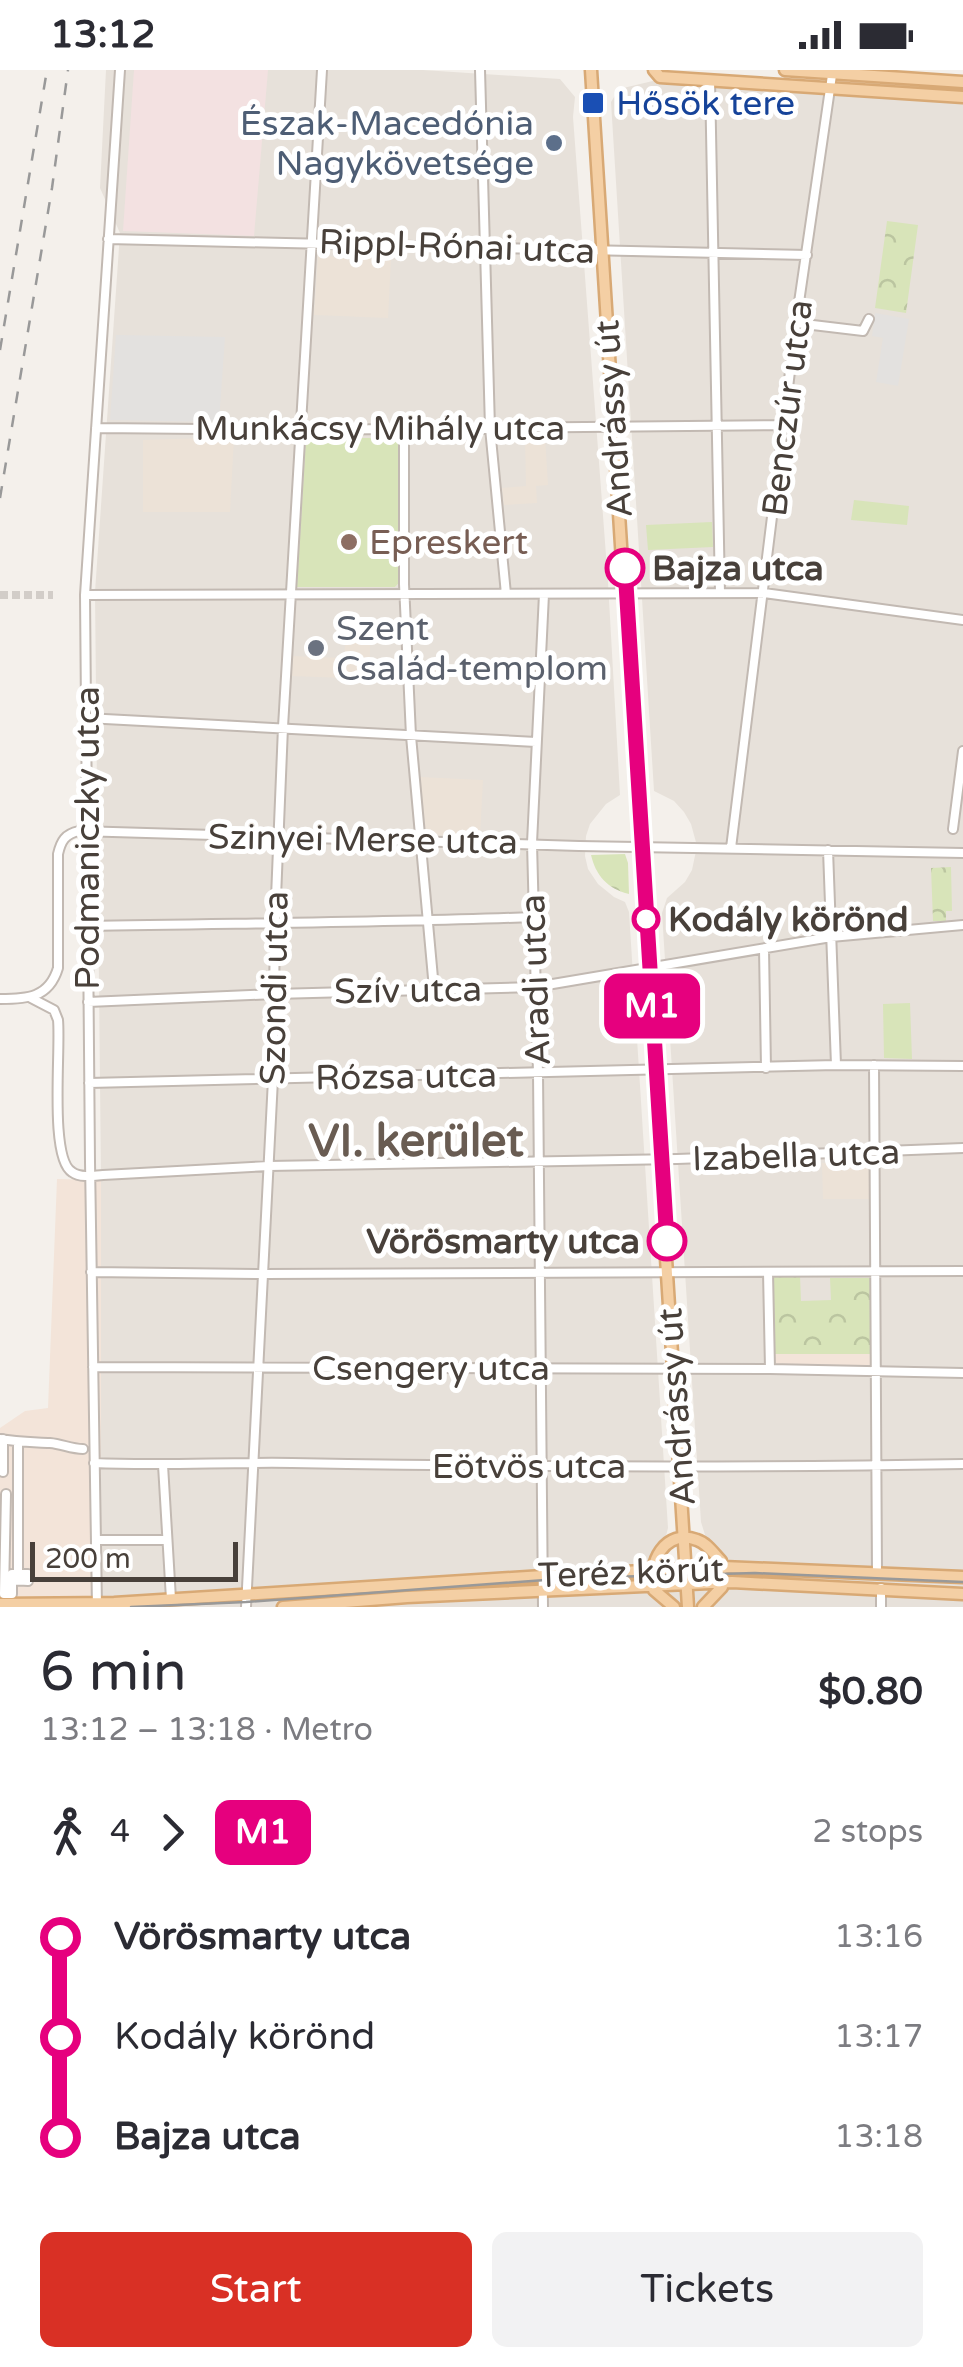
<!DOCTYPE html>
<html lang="en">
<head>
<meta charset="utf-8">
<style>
	:root { --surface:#fff; --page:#f2f2f3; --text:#2b2b33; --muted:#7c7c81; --accent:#d93025 }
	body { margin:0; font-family:"Varela Round",sans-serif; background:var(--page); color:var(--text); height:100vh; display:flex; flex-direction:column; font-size:38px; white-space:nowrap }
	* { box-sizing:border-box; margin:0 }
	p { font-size:32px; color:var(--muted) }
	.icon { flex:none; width:55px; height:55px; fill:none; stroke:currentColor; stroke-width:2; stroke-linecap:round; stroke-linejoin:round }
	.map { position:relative; height:1537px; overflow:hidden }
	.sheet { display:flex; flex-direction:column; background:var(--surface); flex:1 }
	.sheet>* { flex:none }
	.badge { padding:0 20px; border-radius:15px; font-size:35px; line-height:65px }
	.scale { position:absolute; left:30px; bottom:25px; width:208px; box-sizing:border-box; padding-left:10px; border:5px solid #48403a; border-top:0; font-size:28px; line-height:35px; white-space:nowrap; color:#48403a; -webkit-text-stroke:8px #fff; paint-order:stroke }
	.map>.badge { position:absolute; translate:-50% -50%; box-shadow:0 0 0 5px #fff }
	.legs { display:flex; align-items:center; gap:15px; height:110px; padding:0 40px; font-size:32px }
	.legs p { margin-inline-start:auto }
	.headline { display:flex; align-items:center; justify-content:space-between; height:170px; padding:0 40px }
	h1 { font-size:55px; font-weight:600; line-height:75px }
	.primary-button { display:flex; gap:20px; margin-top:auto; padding:20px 40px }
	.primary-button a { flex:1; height:115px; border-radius:15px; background:var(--accent); color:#fff; font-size:40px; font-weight:600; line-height:115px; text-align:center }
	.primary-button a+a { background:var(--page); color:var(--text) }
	ul { padding:0 40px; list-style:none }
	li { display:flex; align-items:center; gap:35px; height:100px; font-size:38px }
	li i { display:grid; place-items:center; width:15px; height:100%; margin:0 12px; background:currentColor }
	li i::after { content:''; width:25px; height:25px; margin:-12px; border:8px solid; border-radius:50%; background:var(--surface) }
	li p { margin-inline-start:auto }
	li:first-child i { background:linear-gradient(#0000 50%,currentColor 0) }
	li:last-child i { background:linear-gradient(currentColor 50%,#0000 0) }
	.status { display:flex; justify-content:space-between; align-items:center; height:70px; padding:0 50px; background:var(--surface); direction:ltr }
	.status svg { height:28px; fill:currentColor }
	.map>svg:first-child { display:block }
	.residential { fill:#e7e1da; fill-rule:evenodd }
	.commercial { fill:#f3e4d9 }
	.education { fill:#ece2d7 }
	.medical { fill:#f3e1e1 }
	.park { fill:url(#park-crowns) }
	.garden { fill:#d8e4b9 }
	.parking { fill:#e3e1df }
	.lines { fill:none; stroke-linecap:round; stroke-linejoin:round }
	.minor-tunnel { stroke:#d2cdc8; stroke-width:8; stroke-dasharray:8 4; stroke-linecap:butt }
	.minor-casing { stroke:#c2b9b2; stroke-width:12 }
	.major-casing { stroke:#d8a975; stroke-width:15 }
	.minor { stroke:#fff; stroke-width:8 }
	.major { stroke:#f4cfa4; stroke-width:10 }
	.tram { stroke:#999; stroke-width:2.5 }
	.rail { stroke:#999; stroke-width:2.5; stroke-dasharray:12 12; stroke-linecap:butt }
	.line-1-casing { stroke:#fff; stroke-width:22 }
	.line-1 { stroke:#e6007e; stroke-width:15 }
	.transit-dot { fill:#1a4fb4; stroke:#fff; stroke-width:4 }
	.service-dot { fill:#5c6f8a; stroke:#fff; stroke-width:4 }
	.education-dot { fill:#8d6e63; stroke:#fff; stroke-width:4 }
	.stop-1-dot { fill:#fff; stroke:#e6007e; stroke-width:5 }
	.worship-dot { fill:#6b7280; stroke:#fff; stroke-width:4 }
	.labels { text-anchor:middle; stroke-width:10; stroke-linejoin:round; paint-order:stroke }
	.transit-label { font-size:35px; fill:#164399; stroke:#fff; text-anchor:start }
	.service-label { font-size:35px; fill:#4e5e75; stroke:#fff; text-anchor:end }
	.street-label { font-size:35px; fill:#48403a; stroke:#fff }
	.education-label { font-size:35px; fill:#785e54; stroke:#fff; text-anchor:start }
	.stop-label { font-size:35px; font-weight:bold; fill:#48403a; stroke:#fff; text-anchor:start }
	.worship-label { font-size:35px; fill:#5b616d; stroke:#fff; text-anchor:start }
	.district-label { font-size:45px; font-weight:bold; fill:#695c52; stroke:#fff }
</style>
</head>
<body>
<div class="status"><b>13:12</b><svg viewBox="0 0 49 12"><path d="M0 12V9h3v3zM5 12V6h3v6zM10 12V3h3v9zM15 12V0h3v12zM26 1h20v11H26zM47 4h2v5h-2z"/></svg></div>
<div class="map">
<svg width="963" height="1537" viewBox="0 0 963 1537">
	<defs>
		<pattern id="park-crowns" width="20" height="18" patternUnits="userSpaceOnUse" patternTransform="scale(2.5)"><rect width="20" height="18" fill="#d8e4b9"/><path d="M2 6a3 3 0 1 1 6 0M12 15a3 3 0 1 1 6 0" fill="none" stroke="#bbc5a0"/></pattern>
	</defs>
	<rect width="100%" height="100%" fill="#f4f0eb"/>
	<path class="residential" d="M106,0H423L560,9L575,27L573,47L608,512L620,725L606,734L590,754L586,766L585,786L588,799L598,814L614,827L625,832L629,842L668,1458L665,1470L649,1496V1519L729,1514L728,1493L706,1468L701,1452L662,843L667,828L685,812L692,800L697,776L691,754L684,742L674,731L654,721L611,32L619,19L657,10L963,32V1537H101V1110L95,522L120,163L100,118ZM307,368H398V514L395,517Z"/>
	<path class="commercial" d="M57,1109L101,1110V1537H0V1358L25,1341L48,1338Z
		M769,1282L876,1284V1300L770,1299Z"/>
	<path class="education" d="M318,186L391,189L388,248L314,245Z
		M234,367L230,442H143V370Z
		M525,367H545L548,415L536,416L537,433L504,435L502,418L526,416Z
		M346,566L370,567V609L291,606L292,586L344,588Z
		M420,707L483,710L480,766L426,765Z
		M860,1091H871V1129H823L822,1093H859Z"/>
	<path class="medical" d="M134,0H268L254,166L123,161Z"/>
	<path class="park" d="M887,151L918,155L906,243L875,238Z
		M625,784L628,793L629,824C608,819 596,806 591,785Z
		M951,797L952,841H946V851H933L931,798Z
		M773,1205H800L801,1231L831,1230L830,1208H870V1284H775Z"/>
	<path class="garden" d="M306,368H398V514L395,517H297Z
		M854,430L909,436L907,455L851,450Z
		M712,452L713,477L648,480L646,455Z
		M910,933L912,989L884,988L883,934Z"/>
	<path class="parking" d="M875,243L909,249L898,316L876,312L883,268L872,266Z
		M116,265L225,267L219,352L110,350Z"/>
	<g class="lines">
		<path class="minor-tunnel" d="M0,525H53"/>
		<g class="minor-casing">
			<path id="minor" d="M480,0L490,358L506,524
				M710,10L720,523
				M108,169L807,185
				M796,253L863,261L869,249
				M96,358L299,360L784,355
				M404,359V514L411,666L434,919
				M85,525L764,523L963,550
				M86,648L536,672
				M953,759L963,681
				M731,778L796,253L832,5
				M828,780L836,995
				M87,856C236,853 385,853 533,847
				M764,879L766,998
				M31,928L54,940L58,950C61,979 49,1088 72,1102C80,1108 93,1106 103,1105L269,1096L677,1089L963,1078
				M0,929C27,929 49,928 58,898V784C61,771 65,764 79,761L579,776L963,783
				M88,932L275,924L535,917L831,867L963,855
				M874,995L877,1503
				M89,1013L836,995L963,996
				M91,1202L264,1204L963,1201
				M768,1202L770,1299
				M93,1297L770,1299L963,1303
				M0,1369C17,1372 33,1372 50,1373C62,1374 71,1379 83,1379
				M94,1393C160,1396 226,1392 292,1393C516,1397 739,1398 963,1394
				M163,1395L171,1529
				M3,1402V1369
				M96,1470H167
				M12,1510L28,1511V1504H18
				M881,1518V1537
				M4,1524H12V1504H18V1372
				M4,1524L6,1424
				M97,1537L90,1092L85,525L120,0
				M246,1537L273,1009L275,852L283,657L322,0
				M543,1537L538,1003L532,773L544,524"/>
		</g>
		<g class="major-casing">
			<path id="major" d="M591,0L688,1537
				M654,0L660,7L963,27
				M785,0L963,12
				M0,1534L114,1533L543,1506L723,1497L963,1507
				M283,1537L407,1527L732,1512L963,1524
				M674,1537L654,1520C647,1493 665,1458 697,1470C707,1473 714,1484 721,1491L722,1517L703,1537"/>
		</g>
		<use href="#minor" class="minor"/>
		<use href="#major" class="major"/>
		<path class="tram" d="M131,1537L246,1532L572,1508L755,1503L963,1512"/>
		<path class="rail" d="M0,280L47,0
			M0,428L52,118L68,0"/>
	</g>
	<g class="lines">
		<g class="line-1-casing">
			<path id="line-1" d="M625,498L667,1171"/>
		</g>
		<use href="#line-1" class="line-1"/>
	</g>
	<rect class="transit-dot" x="581" y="21" width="24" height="24" rx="5"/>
	<circle class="service-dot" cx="554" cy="73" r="10"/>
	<circle class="education-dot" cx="349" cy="472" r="10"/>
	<g class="stop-1-dot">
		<circle cx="625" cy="498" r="18"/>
		<circle cx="646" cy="849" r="12"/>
		<circle cx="667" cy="1171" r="18"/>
	</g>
	<circle class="worship-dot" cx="316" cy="578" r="10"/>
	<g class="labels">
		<g class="transit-label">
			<text x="616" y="45">Hősök tere</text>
		</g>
		<g class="service-label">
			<text x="534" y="65">Észak-Macedónia<tspan x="534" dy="40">Nagykövetsége</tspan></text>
		</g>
		<g class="street-label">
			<text transform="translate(457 176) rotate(2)" y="12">Rippl-Rónai utca</text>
			<text transform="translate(787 338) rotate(-83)" y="12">Benczúr utca</text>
			<text transform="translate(613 349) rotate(-94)" y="12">Andrássy út</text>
			<text x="380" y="370">Munkácsy Mihály utca</text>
			<text transform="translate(87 768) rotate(-90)" y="12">Podmaniczky utca</text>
			<text transform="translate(363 769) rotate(1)" y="12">Szinyei Merse utca</text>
			<text transform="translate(535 910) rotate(-92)" y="12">Aradi utca</text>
			<text transform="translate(274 918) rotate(-89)" y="12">Szondi utca</text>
			<text transform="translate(408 920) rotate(-1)" y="12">Szív utca</text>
			<text transform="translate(406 1006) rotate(-1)" y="12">Rózsa utca</text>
			<text transform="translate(796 1085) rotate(-2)" y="12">Izabella utca</text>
			<text x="431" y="1310">Csengery utca</text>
			<text transform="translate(676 1337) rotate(-94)" y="12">Andrássy út</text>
			<text x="529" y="1408">Eötvös utca</text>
			<text transform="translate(631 1502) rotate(-2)" y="12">Teréz körút</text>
		</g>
		<g class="education-label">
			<text x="369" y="484">Epreskert</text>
		</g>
		<g class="stop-label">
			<text x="652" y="510">Bajza utca</text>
			<text x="668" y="861">Kodály körönd</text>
			<text x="640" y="1183" text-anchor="end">Vörösmarty utca</text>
		</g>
		<g class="worship-label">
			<text x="336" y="570">Szent<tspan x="336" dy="40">Család-templom</tspan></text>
		</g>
		<g class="district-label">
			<text x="416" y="1086">VI. kerület</text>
		</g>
	</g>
</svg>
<div class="scale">200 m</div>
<b class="badge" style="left:652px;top:936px;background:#e6007e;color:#fff">M1</b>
</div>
<section class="sheet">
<div class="headline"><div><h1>6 min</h1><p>13:12 – 13:18 · Metro</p></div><b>$0.80</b></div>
<div class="legs"><svg class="icon" aria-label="walk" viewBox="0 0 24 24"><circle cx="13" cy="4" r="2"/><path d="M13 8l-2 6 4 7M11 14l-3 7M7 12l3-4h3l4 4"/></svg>4<svg class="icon" aria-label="forward" viewBox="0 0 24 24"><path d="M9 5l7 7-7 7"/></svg><b class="badge" style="background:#e6007e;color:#fff">M1</b><p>2 stops</p></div>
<ul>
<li><i style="color:#e6007e"></i><b>Vörösmarty utca</b><p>13:16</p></li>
<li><i style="color:#e6007e"></i><span>Kodály körönd</span><p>13:17</p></li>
<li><i style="color:#e6007e"></i><b>Bajza utca</b><p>13:18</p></li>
</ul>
<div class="primary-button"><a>Start</a><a>Tickets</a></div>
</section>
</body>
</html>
